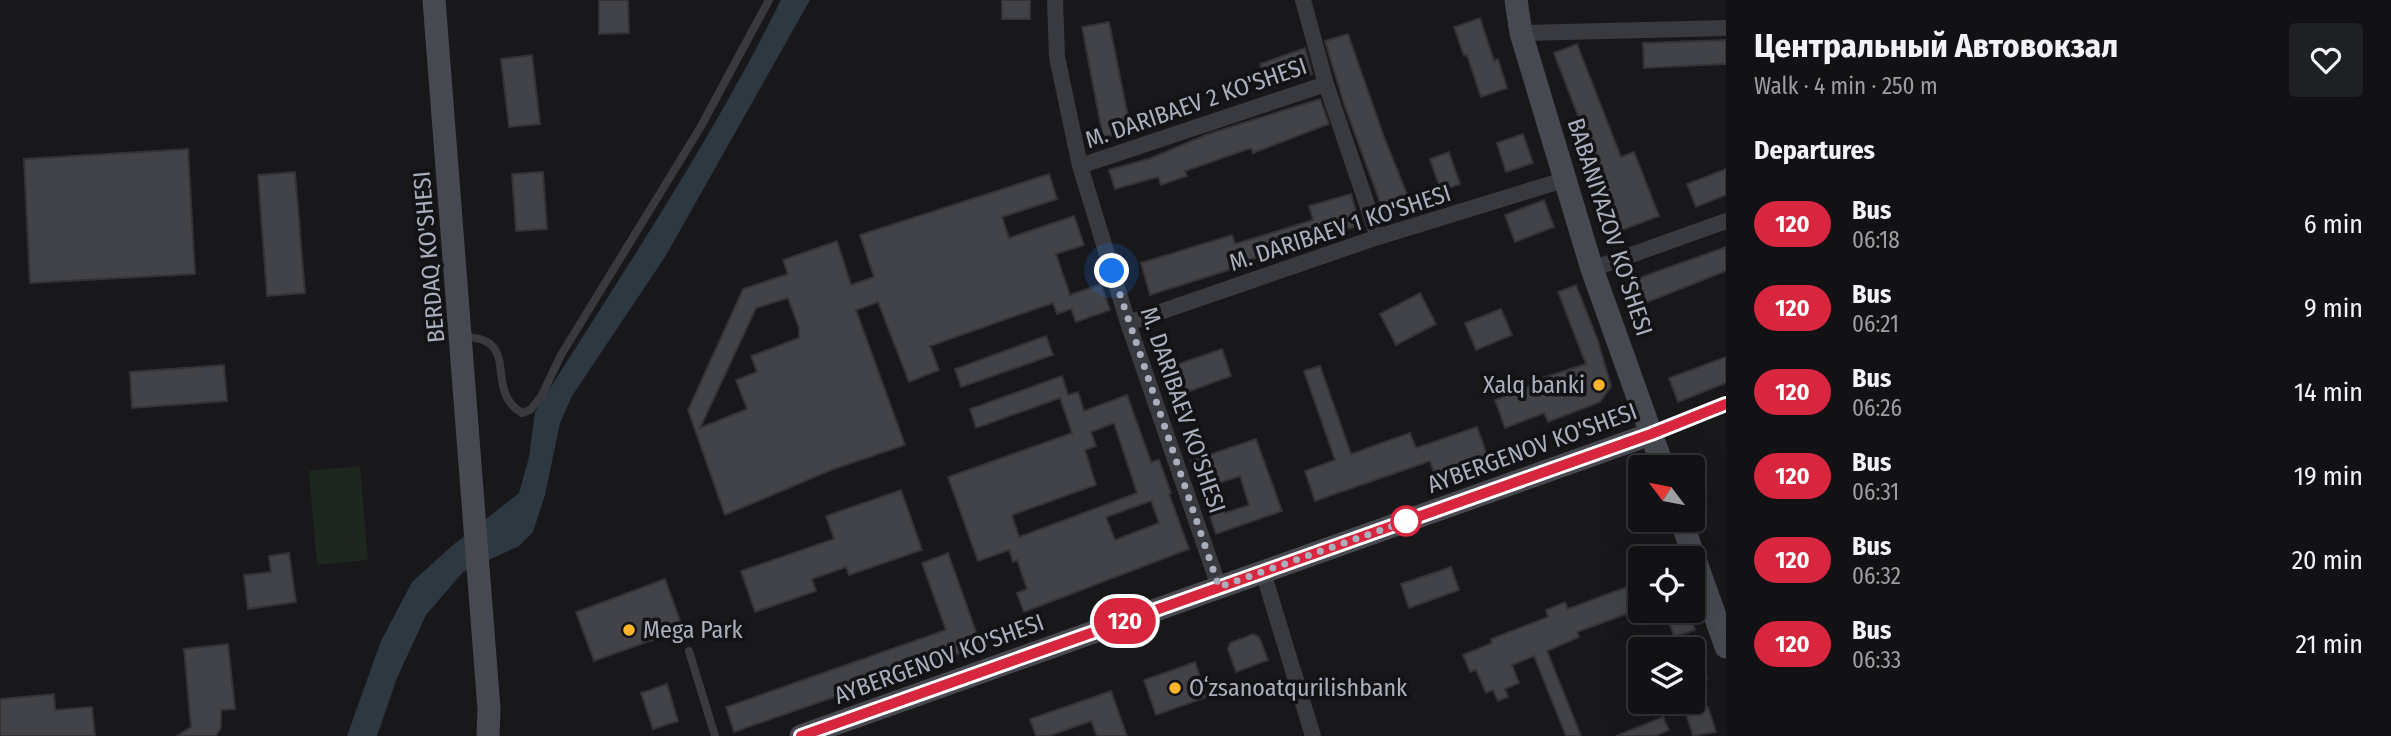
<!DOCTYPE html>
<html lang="en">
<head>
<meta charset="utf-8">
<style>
	:root { --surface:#121214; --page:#1f2022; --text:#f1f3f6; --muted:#9c9ea0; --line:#313234 }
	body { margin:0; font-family:"Fira Sans Condensed",sans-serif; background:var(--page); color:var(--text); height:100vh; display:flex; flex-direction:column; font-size:26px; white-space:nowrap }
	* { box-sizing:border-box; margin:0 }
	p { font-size:23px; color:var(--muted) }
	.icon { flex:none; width:38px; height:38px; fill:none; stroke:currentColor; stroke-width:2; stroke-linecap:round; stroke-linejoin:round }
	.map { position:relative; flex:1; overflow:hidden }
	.drawer { display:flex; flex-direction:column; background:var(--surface); width:665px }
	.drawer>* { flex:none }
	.badge { padding:0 14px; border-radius:23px; font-size:24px; line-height:46px }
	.needle { width:46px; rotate:302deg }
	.fabs { position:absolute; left:1628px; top:455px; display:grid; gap:14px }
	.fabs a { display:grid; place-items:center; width:77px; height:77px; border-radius:7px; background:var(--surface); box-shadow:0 7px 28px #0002,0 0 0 2px var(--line); font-size:35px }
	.you { position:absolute; width:35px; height:35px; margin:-18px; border:5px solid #fff; border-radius:50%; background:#1a73e8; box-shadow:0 0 0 10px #1a73e833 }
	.map>.badge { position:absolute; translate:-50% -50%; box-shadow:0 0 0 4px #fff }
	h2 { padding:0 28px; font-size:26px; line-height:63px }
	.round { display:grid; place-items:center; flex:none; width:74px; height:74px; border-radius:7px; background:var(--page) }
	.head { display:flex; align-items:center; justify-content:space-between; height:119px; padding:0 28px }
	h1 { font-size:33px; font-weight:700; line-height:52px }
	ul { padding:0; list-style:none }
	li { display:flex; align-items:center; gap:21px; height:84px; padding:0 28px }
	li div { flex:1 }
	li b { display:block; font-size:26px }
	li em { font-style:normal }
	li .badge { min-width:77px; font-weight:700; text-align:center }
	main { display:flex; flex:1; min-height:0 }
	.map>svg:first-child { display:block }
	.green { fill:#1d261f }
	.water { fill:#2d3840 }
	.building { fill:#424348; stroke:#323237; stroke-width:2; fill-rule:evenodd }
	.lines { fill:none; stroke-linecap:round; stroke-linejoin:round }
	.lane { stroke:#393a40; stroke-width:8 }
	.street { stroke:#393a40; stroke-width:16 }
	.secondary { stroke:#474950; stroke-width:23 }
	.line-casing { stroke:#fff; stroke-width:16 }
	.line { stroke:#d7263d; stroke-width:10 }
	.walk { stroke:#a9afbc; stroke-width:7; stroke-dasharray:0 12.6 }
	.poi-dot { fill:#ffb42c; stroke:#131316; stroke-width:2.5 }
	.stop-dot { fill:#fff; stroke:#d7263d; stroke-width:3.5 }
	.labels { text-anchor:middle; stroke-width:7; stroke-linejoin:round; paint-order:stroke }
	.street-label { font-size:24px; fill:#a9afbc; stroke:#131316 }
	.poi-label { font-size:24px; fill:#a9afbc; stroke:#131316; text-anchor:start }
</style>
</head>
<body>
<main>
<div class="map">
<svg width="1726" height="736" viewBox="0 0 1726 736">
	<rect width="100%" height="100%" fill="#18181b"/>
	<path class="green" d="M360,466L368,560L317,565L309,471Z"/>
	<path class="water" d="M781,0H810L665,257L572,396L560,423L545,495L533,532L519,546L463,572L426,615L397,678L377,736H347L381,641L412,582L453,545L519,493L529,457L535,412C620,277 710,143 781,0Z"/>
	<path class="building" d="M599,0H628L629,33L599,34Z
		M1002,0H1030V19H1002Z
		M1480,18L1494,61L1498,59L1507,88L1481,97L1467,55L1464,56L1454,27Z
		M1109,22L1131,132L1103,137L1082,27Z
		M1348,34L1384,137L1411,204L1384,213L1344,104L1325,41Z
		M1726,40V64L1644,68L1643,43Z
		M1577,44L1621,157L1634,152L1659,216L1622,230L1554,53Z
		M1305,48L1312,74L1268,89L1260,64Z
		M532,55L540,124L509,127L501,59Z
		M1320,99L1329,124L1253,153L1251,148L1185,171L1187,176L1161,185L1158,177L1115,189L1109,170L1151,158L1208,134Z
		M1523,134L1533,163L1506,172L1497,143Z
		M188,149L195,274L30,283L24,159Z
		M1449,152L1460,184L1441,191L1430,159Z
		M1726,169V195L1696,207L1687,184Z
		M295,172L305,293L267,296L258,175Z
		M543,172L547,229L516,231L512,174Z
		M1049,174L1057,199L1002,217L1009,238L1074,216L1084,245L1056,254L1070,295L1101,284L1110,310L1076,322L1071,309L1057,314L1053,303L1038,308L930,346L939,370L909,382L878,302L856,310L905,445L831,470L725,515L688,410L743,289L788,274L783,260L837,241L851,285L874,277L860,235ZM788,298L799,328V338L751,356L757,372L736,380L747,409L700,428L756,308Z
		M1351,194L1360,225L1240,263L1241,266L1150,295L1141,263L1232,235L1235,244L1313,220L1309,206Z
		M1544,200L1554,227L1515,242L1505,215Z
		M1726,247V271L1645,303L1636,279Z
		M1576,285L1598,341L1611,386L1600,402L1548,422L1544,413L1505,428L1495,400L1543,381L1542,378L1586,364L1558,292Z
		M1420,293L1436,324L1396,345L1380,314Z
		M1501,309L1512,335L1476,350L1465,323Z
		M1046,336L1053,355L961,387L955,369Z
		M1222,349L1231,376L1171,398L1161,370Z
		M1726,357V383L1678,402L1669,378Z
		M224,365L227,401L132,408L130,372Z
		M1320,366L1351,454L1410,433L1416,448L1477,427L1488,458L1435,476L1430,461L1315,501L1305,471L1335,460L1304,371Z
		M1062,376L1068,395L1078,392L1084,411L1127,395L1151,462L1159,460L1171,493L1169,494L1189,549L1024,612L1017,593L1027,589L1017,560L1013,562L1009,550L978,561L948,477L1072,433L1060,398L976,428L970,409ZM1114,423L1137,493L1019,537L1012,515L1096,485L1085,450L1096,446L1091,432ZM1151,501L1159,523L1115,540L1106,517Z
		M1256,439L1282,511L1216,534L1191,461ZM1240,476L1249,505L1225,513L1216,484Z
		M901,490L922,550L849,575L846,567L812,579L816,591L755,612L741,571L834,539L826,516Z
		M289,553L296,602L248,609L244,575L271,572L269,556Z
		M948,553L981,646L734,732L726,707L946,630L922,563Z
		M1451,567L1459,590L1409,608L1401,584Z
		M665,579L683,629L594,661L576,612Z
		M1640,582V609L1577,632L1579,637L1547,651L1581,736H1566L1534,656L1512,665L1519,683L1505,689L1508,697L1498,701L1493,690L1486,693L1476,670L1470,672L1463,655L1492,643L1491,639L1548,617L1546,610L1565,602L1568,609Z
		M1673,611H1689L1695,630L1674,637L1666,613Z
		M1253,634L1259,637L1268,660L1236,672L1228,649L1230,643Z
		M1692,638H1695L1707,678L1692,682Z
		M228,644L235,709L221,710V727L216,736H177L191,727L184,649Z
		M1195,662L1207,697L1156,715L1144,680Z
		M667,684L678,721L653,729L641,693Z
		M1111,691L1127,736H1097L1091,721L1049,736H1036L1030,719Z
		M54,694L55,710L92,707L95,736H0V699Z
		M1708,707L1716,732L1693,736L1686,714Z
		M1663,717L1669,730L1655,736H1616Z"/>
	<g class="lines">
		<path class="lane" d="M462,337C524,337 482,390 522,413L530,410L541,397L561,355L700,128L769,0
			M689,651L715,736"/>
		<path class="street" d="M1055,0L1057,57L1080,166L1128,323L1219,587
			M1303,0L1326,84L1378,237
			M1521,33L1726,28
			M1080,166L1326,84
			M1592,269L1726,221
			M1128,323L1378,237L1567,179
			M1651,434L1726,404
			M1263,572L1313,736"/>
		<path class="secondary" d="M434,0L489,709L488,736
			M1516,0L1521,33L1592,269L1663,467
			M1681,520L1726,647
			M801,736L1651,434"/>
	</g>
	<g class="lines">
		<g class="line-casing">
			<path id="line" d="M801,736L1651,434L1726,404"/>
		</g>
		<use href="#line" class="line"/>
		<path class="walk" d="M1112,271L1219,587L1418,517L1406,521"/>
	</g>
	<g class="poi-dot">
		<circle cx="1599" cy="385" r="7"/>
		<circle cx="629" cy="630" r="7"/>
		<circle cx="1175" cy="688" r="7"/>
	</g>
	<circle class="stop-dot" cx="1406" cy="521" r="14"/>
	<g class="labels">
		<g class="street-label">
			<text transform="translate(1196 103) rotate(-19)" y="8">M. DARIBAEV 2 KO'SHESI</text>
			<text transform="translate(1610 227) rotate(72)" y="8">BABANIYAZOV KO‘SHESI</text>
			<text transform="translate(1340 228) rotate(-18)" y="8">M. DARIBAEV 1 KO'SHESI</text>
			<text transform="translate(429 257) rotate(-95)" y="8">BERDAQ KO'SHESI</text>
			<text transform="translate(1183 410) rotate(71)" y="8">M. DARIBAEV KO'SHESI</text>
			<text transform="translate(1532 448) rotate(-20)" y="8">AYBERGENOV KO'SHESI</text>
			<text transform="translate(939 659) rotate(-20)" y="8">AYBERGENOV KO'SHESI</text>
		</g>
		<g class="poi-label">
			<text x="1585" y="393" text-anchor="end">Xalq banki</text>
			<text x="643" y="638">Mega Park</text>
			<text x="1189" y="696">Oʻzsanoatqurilishbank</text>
		</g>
	</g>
</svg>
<div class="fabs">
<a><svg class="needle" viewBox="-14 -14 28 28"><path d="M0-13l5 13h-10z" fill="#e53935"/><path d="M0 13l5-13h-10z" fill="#9c9ea0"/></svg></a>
<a><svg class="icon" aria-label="locate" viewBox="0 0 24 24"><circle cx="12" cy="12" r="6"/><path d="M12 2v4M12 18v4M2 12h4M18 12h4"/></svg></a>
<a><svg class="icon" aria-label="layers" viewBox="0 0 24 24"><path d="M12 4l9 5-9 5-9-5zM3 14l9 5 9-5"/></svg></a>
</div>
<div class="you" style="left:1112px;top:271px"></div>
<b class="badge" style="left:1125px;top:621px;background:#d7263d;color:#fff">120</b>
</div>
<section class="drawer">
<div class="head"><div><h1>Центральный Автовокзал</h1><p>Walk · 4 min · 250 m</p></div><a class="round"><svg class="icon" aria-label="heart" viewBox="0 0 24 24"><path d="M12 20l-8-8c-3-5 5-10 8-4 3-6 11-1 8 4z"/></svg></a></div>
<h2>Departures</h2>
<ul>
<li><span class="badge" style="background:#d7263d;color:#fff">120</span><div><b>Bus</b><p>06:18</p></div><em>6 min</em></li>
<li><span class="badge" style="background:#d7263d;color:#fff">120</span><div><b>Bus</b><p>06:21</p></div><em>9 min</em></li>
<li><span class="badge" style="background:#d7263d;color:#fff">120</span><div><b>Bus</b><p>06:26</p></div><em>14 min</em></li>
<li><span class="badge" style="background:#d7263d;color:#fff">120</span><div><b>Bus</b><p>06:31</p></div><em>19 min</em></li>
<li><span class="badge" style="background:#d7263d;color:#fff">120</span><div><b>Bus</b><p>06:32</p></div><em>20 min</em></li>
<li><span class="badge" style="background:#d7263d;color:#fff">120</span><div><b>Bus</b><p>06:33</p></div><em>21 min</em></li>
</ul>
</section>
</main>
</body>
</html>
